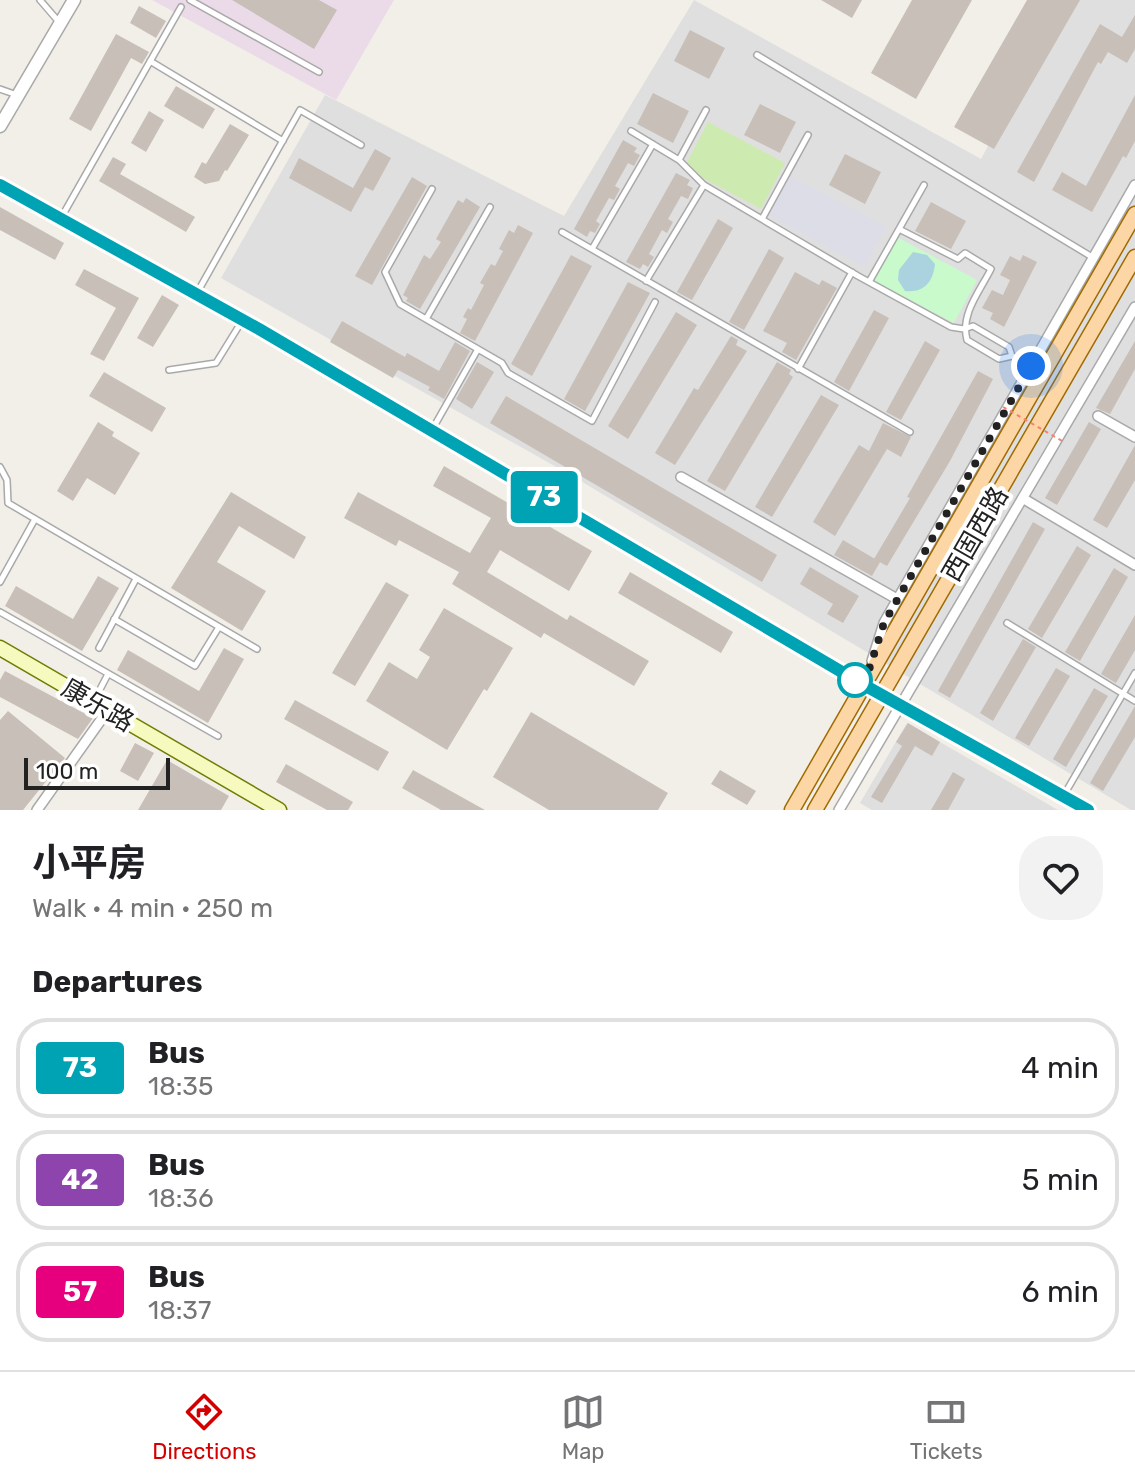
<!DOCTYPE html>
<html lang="en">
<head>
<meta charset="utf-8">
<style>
	:root { --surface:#fff; --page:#f2f2f2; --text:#202124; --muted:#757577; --line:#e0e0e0; --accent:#d40000 }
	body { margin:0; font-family:Rubik,"Noto Sans SC",sans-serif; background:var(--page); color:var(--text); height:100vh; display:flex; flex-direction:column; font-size:30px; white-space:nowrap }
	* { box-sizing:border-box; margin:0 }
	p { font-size:26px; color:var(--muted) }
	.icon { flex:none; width:44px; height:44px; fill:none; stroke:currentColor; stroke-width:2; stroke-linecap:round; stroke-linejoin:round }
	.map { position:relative; height:810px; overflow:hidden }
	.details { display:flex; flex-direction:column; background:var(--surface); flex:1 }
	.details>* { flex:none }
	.badge { padding:0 16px; border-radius:6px; font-size:28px; line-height:52px }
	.scale { position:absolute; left:24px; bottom:20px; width:146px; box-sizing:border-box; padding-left:8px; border:4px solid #222; border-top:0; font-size:22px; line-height:28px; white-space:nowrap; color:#222; -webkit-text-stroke:6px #fff; paint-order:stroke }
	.you { position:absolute; width:40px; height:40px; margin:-20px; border:6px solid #fff; border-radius:50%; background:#1a73e8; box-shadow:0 0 0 12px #1a73e833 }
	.map>.badge { position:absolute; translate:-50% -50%; box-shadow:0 0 0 4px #fff }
	h2 { padding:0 32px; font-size:30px; line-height:72px }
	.round { display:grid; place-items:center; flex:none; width:84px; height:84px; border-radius:32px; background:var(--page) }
	.summary { display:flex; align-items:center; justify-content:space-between; height:136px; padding:0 32px }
	h1 { font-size:38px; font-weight:700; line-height:60px }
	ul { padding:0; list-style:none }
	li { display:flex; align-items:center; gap:24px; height:100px; margin:0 16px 12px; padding:0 16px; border:4px solid var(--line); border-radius:32px }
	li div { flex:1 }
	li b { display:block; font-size:30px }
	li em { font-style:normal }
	li .badge { min-width:88px; font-weight:700; text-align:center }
	.dock { display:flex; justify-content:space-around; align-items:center; height:112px; border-top:2px solid var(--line); background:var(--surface); font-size:22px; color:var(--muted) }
	.dock a { display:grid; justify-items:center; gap:4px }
	.dock .on { color:var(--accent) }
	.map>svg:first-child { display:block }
	.residential { fill:#e0dfdf }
	.industrial { fill:#ebdbe8 }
	.grass { fill:#cdebb0 }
	.park { fill:#c8facc }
	.plaza { fill:#dddde8 }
	.water { fill:#aad3df }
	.building { fill:#c7bfb8 }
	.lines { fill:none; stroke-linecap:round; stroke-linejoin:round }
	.service-casing { stroke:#a9a9a9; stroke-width:8 }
	.minor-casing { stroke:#a9a9a9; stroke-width:12 }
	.tertiary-casing { stroke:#a9a9a9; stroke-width:15 }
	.secondary-casing { stroke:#707d05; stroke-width:17 }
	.primary-casing { stroke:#a06b00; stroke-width:17 }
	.service { stroke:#fff; stroke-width:5 }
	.minor { stroke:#fff; stroke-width:9 }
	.tertiary { stroke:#fff; stroke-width:12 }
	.secondary { stroke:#f7fabf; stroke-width:14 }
	.primary { stroke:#fcd6a4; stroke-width:14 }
	.path-bridge { stroke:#fa8072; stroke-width:2; stroke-dasharray:4 4; stroke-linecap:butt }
	.line-casing { stroke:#fff; stroke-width:18 }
	.line { stroke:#00a3b4; stroke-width:12 }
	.walk { stroke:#222; stroke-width:8; stroke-dasharray:0 14.4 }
	.stop-dot { fill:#fff; stroke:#00a3b4; stroke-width:4 }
	.labels { text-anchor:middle; stroke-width:8; stroke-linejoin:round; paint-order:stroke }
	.street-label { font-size:26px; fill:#222; stroke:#fff }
</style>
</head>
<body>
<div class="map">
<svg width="1135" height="810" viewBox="0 0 1135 810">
	<rect width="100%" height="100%" fill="#f2efe9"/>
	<path class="residential" d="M694,0L981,159L1067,0H1135V810H1131L574,477L221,278L325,95L564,216Z
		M907,723L1058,810H872L860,803Z"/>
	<path class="industrial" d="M152,0H394L336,100Z"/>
	<path class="grass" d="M708,122L785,163L761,209L684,168Z"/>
	<path class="park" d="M897,237L977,280L954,323L874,281Z"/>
	<path class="plaza" d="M789,175L886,227L865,267L768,215Z"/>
	<path class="water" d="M913,252L927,255L935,264C933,282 924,293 905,291L898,280L899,270Z"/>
	<path class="building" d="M232,0H319L337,10L314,49Z
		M821,0H862L852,18Z
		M912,0H972L916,99L871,73Z
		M1027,0H1080L994,149L954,127Z
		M139,6L166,21L156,38L130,23Z
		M1135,15V49L1127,63L1108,52L1101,64L1098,62L1034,182L1017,172L1100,24L1122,37Z
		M690,30L725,48L709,79L674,61Z
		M116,34L149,52L142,64L131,58L91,131L69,119Z
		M176,86L215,109L203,129L164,106Z
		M653,93L689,111L673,143L637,124Z
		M1135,95V141L1126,158L1123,156L1092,212L1052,190L1062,172L1086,186Z
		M760,104L796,122L780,153L744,135Z
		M149,111L164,120L146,152L131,143Z
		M230,124L249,135L227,171L225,170L219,181L205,184L194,177L202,162L206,164Z
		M623,140L637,148L634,152L640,155L634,166L628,163L615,186L620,189L614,200L609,198L596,221L600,224L595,233L590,231L587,237L574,229Z
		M375,149L391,158L373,191L365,187L351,212L289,178L299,158L353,188Z
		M845,154L881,172L865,204L829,185Z
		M113,157L126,164L120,174L195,217L186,232L99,181Z
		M676,173L690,180L687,185L693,188L688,199L681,196L668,219L673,222L667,233L662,230L649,254L654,257L648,267L643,264L640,269L626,262Z
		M412,177L427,186L372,285L355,276Z
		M466,198L480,207L420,309L406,301L408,298L403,295L424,255L430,259L441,242L436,239L458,200L463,203Z
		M931,202L966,221L951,249L915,231Z
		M0,207L64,243L55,260L0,230Z
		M718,219L733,228L692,300L677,292Z
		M518,225L533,233L475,341L460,333L467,319L463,317L468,308L471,310L484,285L480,283L491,264L495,266L503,251L499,249L509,230L514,233Z
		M769,249L784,258L744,330L729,322Z
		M571,255L592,266L532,376L511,364Z
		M1023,255L1037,262L1004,327L990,319L993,313L982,308L992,290L1003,295L1010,280L1000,275L1010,256L1020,261Z
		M84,269L139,298L104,361L90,354L116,308L75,285Z
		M795,272L819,285L822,280L837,288L796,360L782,352L787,343L763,331Z
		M628,282L650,293L585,411L564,399Z
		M162,295L179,305L153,347L137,338Z
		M874,310L889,318L849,391L834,382Z
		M676,312L697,325L628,439L608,426Z
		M342,321L405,357L407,353L439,371L455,342L470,351L444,399L428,390L430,387L398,370L393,378L330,342Z
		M731,336L738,340L736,345L747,351L675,465L655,453L694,388L698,390Z
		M925,341L940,350L901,420L886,412Z
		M1135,341V369L1110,414L1096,408Z
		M477,362L494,372L472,409L456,399Z
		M777,362L791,370L789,374L793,377L725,491L707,481Z
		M978,371L993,379L950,461L887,566L874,559L910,498L907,497Z
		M104,372L166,408L152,432L89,396Z
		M821,395L839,405L772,517L755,507Z
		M506,396L777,555L762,582L490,423Z
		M98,422L114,432L112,436L140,453L115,495L87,478L73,501L57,491Z
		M1089,422L1101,429L1057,505L1045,498Z
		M883,423L911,437L901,457L887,449L835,536L813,522L859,445L869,451Z
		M1135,445V480L1107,528L1093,520Z
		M444,466L592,551L569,591L500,550L487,572L567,620L570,615L649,661L634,686L544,633L541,638L452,584L459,572L399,540L396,546L344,518L358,492L470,553L491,518L433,486Z
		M231,492L306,537L294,559L239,526L217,562L266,591L242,631L171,588Z
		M1033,522L1045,529L950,698L938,691Z
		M843,540L880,562L872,576L834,555Z
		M1077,546L1091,555L1042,638L1028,629Z
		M810,567L859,596L843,623L827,614L833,604L800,584Z
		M1114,568L1128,577L1080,661L1065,652Z
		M630,572L733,632L721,653L618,593Z
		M98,576L119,588L82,651L5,606L16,586L73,619Z
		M386,582L409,595L355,686L332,673Z
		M444,608L513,648L487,691L484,689L447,750L366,701L389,662L417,679L430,657L419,650Z
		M1135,615V650L1116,683L1101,674Z
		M1023,639L1036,647L993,721L980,713Z
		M224,648L244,659L208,723L117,670L128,650L199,691Z
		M1056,668L1070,676L1029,746L1015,738Z
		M5,671L93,718L78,739L0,697V680Z
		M1094,688L1108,696L1066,767L1053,759Z
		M295,700L389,752L378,771L284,719Z
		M1135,706V737L1103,791L1090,783Z
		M8,711L65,758L23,810H0V720Z
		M531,712L668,793L658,810H549L493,777Z
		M908,723L940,742L932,756L915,746L882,803L871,797L902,746L896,742Z
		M135,743L154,753L138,781L120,771Z
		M167,760L229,796L221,810H138Z
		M286,764L353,802L348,810H327L276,782Z
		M413,770L485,810H441L402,788Z
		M720,770L756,791L747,805L711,784Z
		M953,772L965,779L948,810H931Z"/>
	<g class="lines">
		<g class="service-casing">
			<path id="service" d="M40,0L59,22
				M190,0L319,72
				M757,55L1092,257
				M150,61L283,141
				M0,89L17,95
				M631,131L679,160L704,185L858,276L951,327L964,329L973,326L1009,347L1012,356L1030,366
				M679,160L706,110
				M432,189L385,272L400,304L502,363L508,373L592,421L655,302
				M61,218L181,7
				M762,219L808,135
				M899,229L958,259L965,253L991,269C980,291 960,314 967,340L999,359L1012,356
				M562,232L910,432
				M592,249L653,144
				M646,281L704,185
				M869,282L924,185
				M197,293L300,110L361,145
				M426,319L490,207
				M798,369L852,272
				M169,370L216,363L242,321
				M432,430L478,349
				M0,467L7,480L8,503L257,649
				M0,582L35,519
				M0,612L218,736
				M114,619L195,666L219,627
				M1007,623L1135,701
				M99,648L136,579
				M94,701L108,674
				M1064,795L1135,673"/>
		</g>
		<g class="minor-casing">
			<path id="minor" d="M1098,416L1135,437
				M681,477L897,599
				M1024,499L1135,565
				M872,661L884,623L1135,185
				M37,810L108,710
				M839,810L1135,307"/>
		</g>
		<g class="tertiary-casing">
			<path id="tertiary" d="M0,126L74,0
				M0,185L259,329L864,685L1088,810"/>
		</g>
		<g class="secondary-casing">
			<path id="secondary" d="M0,648L279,810"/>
		</g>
		<g class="primary-casing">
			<path id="primary" d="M792,810L1135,214
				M815,810L1135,257"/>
		</g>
		<use href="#service" class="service"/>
		<use href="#minor" class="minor"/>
		<use href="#tertiary" class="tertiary"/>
		<use href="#secondary" class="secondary"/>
		<use href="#primary" class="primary"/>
		<path class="path-bridge" d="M1003,407L1064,442"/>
	</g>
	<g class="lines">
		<g class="line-casing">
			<path id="line" d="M0,185L259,329L864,685L1088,810"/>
		</g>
		<use href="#line" class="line"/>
		<path class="walk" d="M855,680L864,685L884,623L1031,366"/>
	</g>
	<circle class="stop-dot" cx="855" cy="680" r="16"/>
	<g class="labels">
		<g class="street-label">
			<text transform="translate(975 534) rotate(-60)" y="9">西固西路</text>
			<text transform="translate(98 705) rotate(30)" y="9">康乐路</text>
		</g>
	</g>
</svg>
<div class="scale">100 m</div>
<div class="you" style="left:1031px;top:366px"></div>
<b class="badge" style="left:544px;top:497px;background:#00a3b4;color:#fff">73</b>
</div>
<section class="details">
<div class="summary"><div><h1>小平房</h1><p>Walk · 4 min · 250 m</p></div><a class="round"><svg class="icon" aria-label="heart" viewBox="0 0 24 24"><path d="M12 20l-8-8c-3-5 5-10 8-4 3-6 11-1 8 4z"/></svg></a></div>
<h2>Departures</h2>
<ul>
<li><span class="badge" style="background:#00a3b4;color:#fff">73</span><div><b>Bus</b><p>18:35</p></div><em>4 min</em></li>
<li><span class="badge" style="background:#8e44ad;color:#fff">42</span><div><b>Bus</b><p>18:36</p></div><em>5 min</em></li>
<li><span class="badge" style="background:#e6007e;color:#fff">57</span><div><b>Bus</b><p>18:37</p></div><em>6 min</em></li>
</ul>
</section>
<nav class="dock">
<a class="on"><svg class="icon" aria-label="directions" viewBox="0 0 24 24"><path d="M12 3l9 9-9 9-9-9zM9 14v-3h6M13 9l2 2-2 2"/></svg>Directions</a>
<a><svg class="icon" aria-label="map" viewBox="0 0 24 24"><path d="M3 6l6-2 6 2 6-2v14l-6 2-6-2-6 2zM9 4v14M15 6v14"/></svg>Map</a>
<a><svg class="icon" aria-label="tickets" viewBox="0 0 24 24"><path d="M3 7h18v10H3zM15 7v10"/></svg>Tickets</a>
</nav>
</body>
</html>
